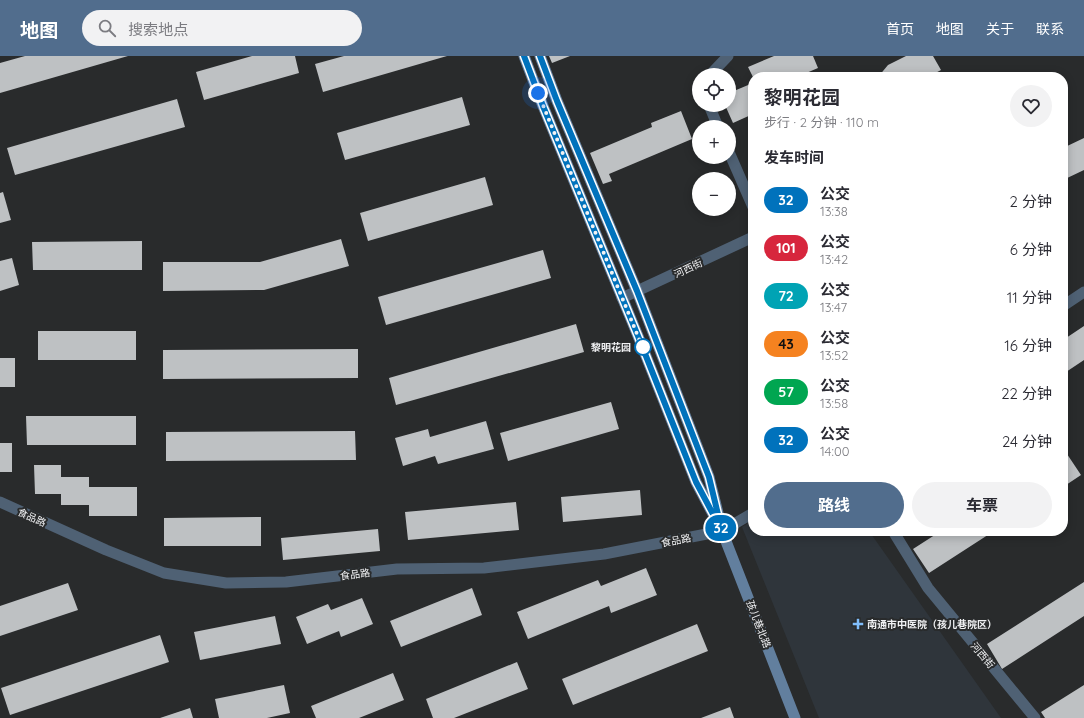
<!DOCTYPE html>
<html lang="zh">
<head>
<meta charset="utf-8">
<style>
	:root { --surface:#fff; --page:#f2f2f3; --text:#2b2b33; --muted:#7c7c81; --accent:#516d8d }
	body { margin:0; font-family:Quicksand,"Noto Sans SC",sans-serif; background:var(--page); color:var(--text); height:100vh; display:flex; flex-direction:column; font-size:15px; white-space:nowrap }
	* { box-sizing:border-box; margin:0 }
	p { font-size:13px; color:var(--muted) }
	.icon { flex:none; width:22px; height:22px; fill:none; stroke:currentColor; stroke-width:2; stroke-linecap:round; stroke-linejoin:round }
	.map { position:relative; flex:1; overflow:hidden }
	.side { position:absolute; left:748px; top:16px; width:320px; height:464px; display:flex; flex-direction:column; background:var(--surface); border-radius:16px; box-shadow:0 2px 10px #0003 }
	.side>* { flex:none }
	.badge { padding:0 8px; border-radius:13px; font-size:14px; line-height:26px }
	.controls { position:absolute; left:692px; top:12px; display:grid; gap:8px }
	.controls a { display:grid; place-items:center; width:44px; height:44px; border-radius:50%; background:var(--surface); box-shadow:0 2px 10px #0003; font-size:20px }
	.you { position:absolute; width:20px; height:20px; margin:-10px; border:3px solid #fff; border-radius:50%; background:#1a73e8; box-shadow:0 0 0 6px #1a73e833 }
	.map>.badge { position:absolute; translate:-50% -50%; box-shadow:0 0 0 2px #fff }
	h2 { padding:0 16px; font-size:15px; line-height:36px }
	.round { display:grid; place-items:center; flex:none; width:42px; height:42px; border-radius:21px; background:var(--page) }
	.overview { display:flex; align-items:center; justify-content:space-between; height:68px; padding:0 16px }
	h1 { font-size:19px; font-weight:700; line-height:30px }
	.cta { display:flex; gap:8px; margin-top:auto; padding:8px 16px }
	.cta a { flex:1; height:46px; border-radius:24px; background:var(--accent); color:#fff; font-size:16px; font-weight:700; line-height:46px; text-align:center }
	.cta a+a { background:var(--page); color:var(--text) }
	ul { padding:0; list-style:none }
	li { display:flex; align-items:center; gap:12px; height:48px; padding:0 16px }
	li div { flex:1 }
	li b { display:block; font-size:15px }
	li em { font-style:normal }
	li .badge { min-width:44px; font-weight:700; text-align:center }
	header { display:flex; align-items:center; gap:24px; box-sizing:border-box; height:56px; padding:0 20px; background:var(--accent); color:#fff }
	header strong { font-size:19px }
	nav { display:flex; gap:22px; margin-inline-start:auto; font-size:14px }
	.search { width:280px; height:36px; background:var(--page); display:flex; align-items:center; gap:10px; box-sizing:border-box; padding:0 14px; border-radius:22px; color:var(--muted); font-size:15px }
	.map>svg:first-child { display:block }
	.built { fill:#2f353b }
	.building { fill:#bec1c3 }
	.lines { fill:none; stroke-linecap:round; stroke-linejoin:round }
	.minor { stroke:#4f6174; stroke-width:11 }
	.tertiary { stroke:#4f6174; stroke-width:11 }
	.secondary { stroke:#627f9e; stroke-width:11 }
	.line-casing { stroke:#fff; stroke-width:9 }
	.line { stroke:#0072bc; stroke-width:6 }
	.walk { stroke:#f1f2f4; stroke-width:4; stroke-dasharray:0 7.2 }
	.stop-dot { fill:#fff; stroke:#0072bc; stroke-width:2 }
	.poi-dot { fill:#80bdfa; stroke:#292b2c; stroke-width:1.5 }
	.labels { text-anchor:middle; stroke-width:4; stroke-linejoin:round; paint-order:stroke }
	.street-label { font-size:10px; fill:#f1f2f4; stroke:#292b2c }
	.stop-label { font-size:10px; font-weight:bold; fill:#f1f2f4; stroke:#292b2c; text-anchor:end }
	.poi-label { font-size:10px; font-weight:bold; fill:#f1f2f4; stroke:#292b2c; text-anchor:start }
</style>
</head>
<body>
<header>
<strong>地图</strong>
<div class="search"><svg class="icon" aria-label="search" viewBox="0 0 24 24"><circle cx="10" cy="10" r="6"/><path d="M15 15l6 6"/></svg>搜索地点</div>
<nav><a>首页</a><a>地图</a><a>关于</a><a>联系</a></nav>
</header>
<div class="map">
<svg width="1084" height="662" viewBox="0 0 1084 662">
	<rect width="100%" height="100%" fill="#292b2c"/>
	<path class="built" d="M753,464V475H869L1001,662H819L742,471Z"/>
	<path class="building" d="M25,0H128L0,37V7Z
		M252,0H295L299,17L204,44L196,16Z
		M344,0H447L323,36L315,8Z
		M549,0H570L552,7Z
		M774,0H813L818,12L797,21H753L748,11Z
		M906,0H933L941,14L928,21H878L888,9Z
		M753,27V58L733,67L725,49H729V37Z
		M462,41L470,69L345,104L337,77Z
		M177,43L185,71L15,119L7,92Z
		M681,55L692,83L609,118L612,125L603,128L590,97L652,71L651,67Z
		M1084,82V114L1063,124V92Z
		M485,121L493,149L368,185L360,157Z
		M3,136L11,164L0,167V137Z
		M341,183L349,210L264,234L163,235V206H260Z
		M142,185V214H33L32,186Z
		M543,194L551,222L386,269L378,241Z
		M12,202L19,229L0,235V205Z
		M576,268L584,296L396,349L389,322Z
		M1084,270V304L1063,318V284Z
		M38,275H136V304H38Z
		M358,293V322L163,323V294Z
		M0,302H15V331H0Z
		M611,346L619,373L508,405L500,377Z
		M26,360H136V389H27Z
		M486,365L494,393L438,408L435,400L403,410L395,382L428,373L430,381Z
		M355,375L356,404L166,405V376Z
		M0,387H12V416H0Z
		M1065,395L1081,419L1063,431V397Z
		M34,409H61V421H89V431H137V460H89V449H61V438H35Z
		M640,434L642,459L563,466L561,441Z
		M516,446L519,474L408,484L405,456Z
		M261,461V490H164V462Z
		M378,473L380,495L283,504L281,482Z
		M941,475H994L929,517L913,493Z
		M646,512L657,539L611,557L609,550L528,583L517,556L598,524L601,530Z
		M1084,526V560L1002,613L987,588Z
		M68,527L78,554L0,580V550Z
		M472,532L482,559L401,591L390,565Z
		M362,542L373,568L341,581L339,575L307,588L296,561L328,548L331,554Z
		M275,560L281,588L200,604L194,576Z
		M697,568L708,595L573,649L562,623Z
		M160,579L169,606L10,659L1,632Z
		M517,606L528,633L454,662H433L426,643Z
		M393,617L404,644L359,662H316L311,650Z
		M284,629L290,657L267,662H219L215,643Z
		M1084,629V662H1045L1041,656Z
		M730,651L734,662H701Z
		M190,652L193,662H160Z"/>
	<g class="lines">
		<path class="minor" d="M710,19L728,0
			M709,49L718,71
			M729,96L753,151
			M622,242L753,181
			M1063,250L1084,236
			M722,475L753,457
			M893,475L928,532L1035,662"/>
		<path class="tertiary" d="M0,446L106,494L164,517L226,527L286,526L397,513L484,512L604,498L722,475"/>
		<path class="secondary" d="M524,0L543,50L638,280L696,426L722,475L795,662
			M540,0L557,45L637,235L709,421L718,457"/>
	</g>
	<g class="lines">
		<g class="line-casing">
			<path id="line" d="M524,0L543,50L638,280L696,426L722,475L709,421L637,235L557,45L540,0"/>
		</g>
		<use href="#line" class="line"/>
		<path class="walk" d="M538,37L644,295L643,291"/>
	</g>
	<circle class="stop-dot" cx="643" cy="291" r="8"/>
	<path class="poi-dot" d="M856 562h4v4h4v4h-4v4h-4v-4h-4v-4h4z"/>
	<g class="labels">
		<g class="street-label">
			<text transform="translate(688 212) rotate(-25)" y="4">河西街</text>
			<text transform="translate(32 461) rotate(24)" y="4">食品路</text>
			<text transform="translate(676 484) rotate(-11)" y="4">食品路</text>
			<text transform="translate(355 518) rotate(-7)" y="4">食品路</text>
			<text transform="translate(759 568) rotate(69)" y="4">孩儿巷北路</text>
			<text transform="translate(983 599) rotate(50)" y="4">河西街</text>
		</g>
		<g class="stop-label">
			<text x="631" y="295">黎明花园</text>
		</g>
		<g class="poi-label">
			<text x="867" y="572">南通市中医院（孩儿巷院区）</text>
		</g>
	</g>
</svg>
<div class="controls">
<a><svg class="icon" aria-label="locate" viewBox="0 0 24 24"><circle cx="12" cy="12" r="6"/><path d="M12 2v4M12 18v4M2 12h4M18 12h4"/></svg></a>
<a>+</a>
<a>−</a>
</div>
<div class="you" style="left:538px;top:37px"></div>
<b class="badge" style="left:721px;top:472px;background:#0072bc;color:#fff">32</b>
<section class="side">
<div class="overview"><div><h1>黎明花园</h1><p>步行 · 2 分钟 · 110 m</p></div><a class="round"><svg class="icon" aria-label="heart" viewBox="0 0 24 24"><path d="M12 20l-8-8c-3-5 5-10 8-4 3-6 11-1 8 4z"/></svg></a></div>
<h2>发车时间</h2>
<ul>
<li><span class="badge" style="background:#0072bc;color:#fff">32</span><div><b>公交</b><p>13:38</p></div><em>2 分钟</em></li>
<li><span class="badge" style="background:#d7263d;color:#fff">101</span><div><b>公交</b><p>13:42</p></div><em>6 分钟</em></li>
<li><span class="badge" style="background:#00a3b4;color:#fff">72</span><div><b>公交</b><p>13:47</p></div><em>11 分钟</em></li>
<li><span class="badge" style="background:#f58220;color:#111">43</span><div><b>公交</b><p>13:52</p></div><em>16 分钟</em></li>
<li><span class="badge" style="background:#00a651;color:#fff">57</span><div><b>公交</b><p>13:58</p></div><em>22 分钟</em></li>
<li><span class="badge" style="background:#0072bc;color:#fff">32</span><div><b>公交</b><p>14:00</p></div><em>24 分钟</em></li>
</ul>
<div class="cta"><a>路线</a><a>车票</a></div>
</section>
</div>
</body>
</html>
